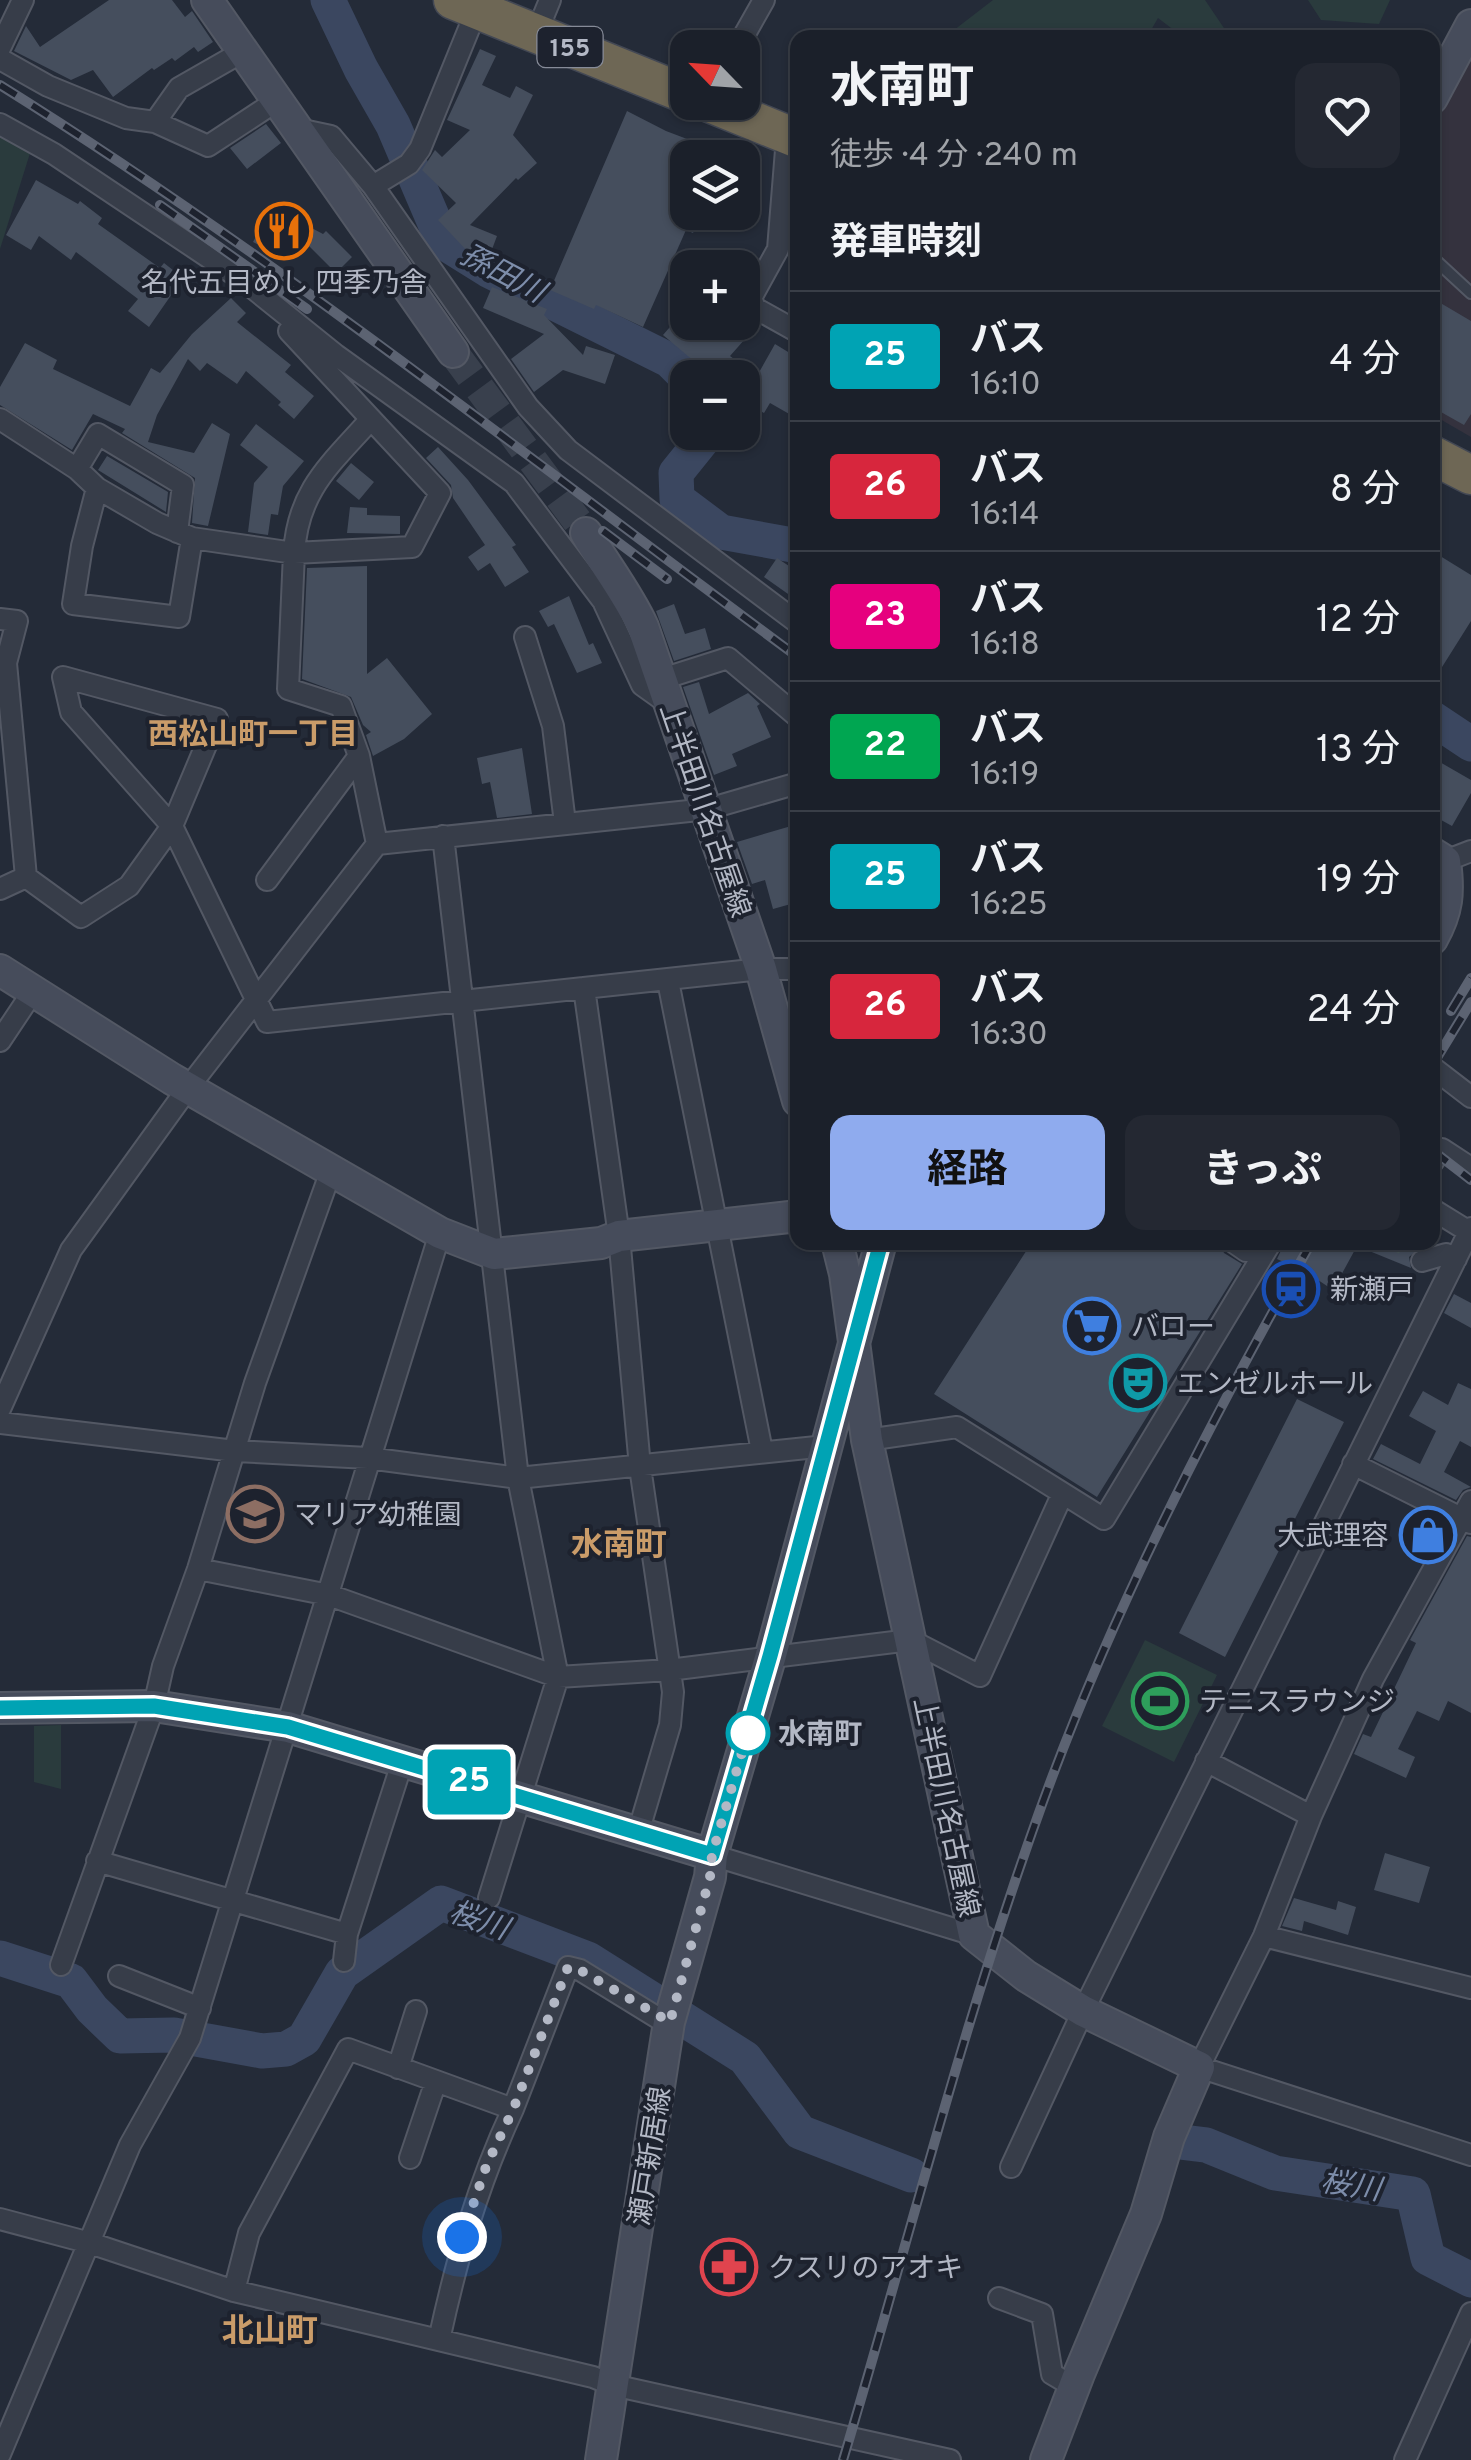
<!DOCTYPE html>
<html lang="ja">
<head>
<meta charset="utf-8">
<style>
	:root { --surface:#1b202a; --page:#242832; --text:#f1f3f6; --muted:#a0a3a8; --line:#393e47; --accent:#8fabee }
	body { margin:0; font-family:Overpass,"Noto Sans JP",sans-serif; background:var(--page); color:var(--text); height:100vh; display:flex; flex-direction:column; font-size:38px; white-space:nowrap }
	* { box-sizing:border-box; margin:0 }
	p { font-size:32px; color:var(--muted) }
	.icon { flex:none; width:55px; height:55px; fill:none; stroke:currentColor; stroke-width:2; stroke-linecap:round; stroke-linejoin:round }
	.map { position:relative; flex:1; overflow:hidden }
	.details { position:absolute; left:790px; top:30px; width:650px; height:1220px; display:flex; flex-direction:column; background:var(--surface); border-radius:20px; box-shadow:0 2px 8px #0004,0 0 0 2px var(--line) }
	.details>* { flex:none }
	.badge { padding:0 20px; border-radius:8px; font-size:35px; line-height:65px }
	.needle { width:65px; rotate:295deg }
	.fabs { position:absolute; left:670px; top:30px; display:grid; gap:20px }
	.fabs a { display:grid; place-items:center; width:90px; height:90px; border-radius:20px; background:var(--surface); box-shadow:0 2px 8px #0004,0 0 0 2px var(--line); font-size:50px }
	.you { position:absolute; width:50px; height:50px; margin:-25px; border:8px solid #fff; border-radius:50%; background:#1a73e8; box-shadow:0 0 0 15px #1a73e833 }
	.map>.badge { position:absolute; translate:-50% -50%; box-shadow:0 0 0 5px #fff }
	h2 { padding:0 40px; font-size:38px; line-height:90px }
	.round { display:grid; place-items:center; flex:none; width:105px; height:105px; border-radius:20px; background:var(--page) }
	.headline { display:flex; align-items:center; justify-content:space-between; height:170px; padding:0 40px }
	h1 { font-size:48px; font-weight:700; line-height:75px }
	.button { display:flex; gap:20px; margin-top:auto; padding:20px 40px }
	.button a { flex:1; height:115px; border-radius:20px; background:var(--accent); color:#111; font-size:40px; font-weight:700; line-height:115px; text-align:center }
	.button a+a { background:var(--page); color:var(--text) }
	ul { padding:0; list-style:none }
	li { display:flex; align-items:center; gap:30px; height:130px; padding:0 40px; border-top:2px solid var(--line) }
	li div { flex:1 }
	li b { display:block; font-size:38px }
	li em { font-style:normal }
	li .badge { min-width:110px; font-weight:700; text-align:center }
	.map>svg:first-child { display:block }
	.medical { fill:#34323e }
	.green { fill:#2a3b3d }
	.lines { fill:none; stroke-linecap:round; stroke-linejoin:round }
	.river { stroke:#3b4760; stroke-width:35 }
	.building { fill:#454e5d }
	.secondary-tunnel { stroke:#39404d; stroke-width:30; stroke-dasharray:30 15; stroke-linecap:butt }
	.lane-casing { stroke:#535864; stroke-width:14 }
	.street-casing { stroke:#535864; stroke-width:24 }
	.secondary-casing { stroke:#535864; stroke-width:34 }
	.highway-casing { stroke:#434854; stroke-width:41 }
	.path { stroke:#48565b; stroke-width:4; stroke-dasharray:8 8; stroke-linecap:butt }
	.lane { stroke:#373d49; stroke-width:10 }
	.street { stroke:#373d49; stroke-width:20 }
	.secondary { stroke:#464c5b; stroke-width:30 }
	.highway { stroke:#6e6755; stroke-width:38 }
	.rail-casing { stroke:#5c6372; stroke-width:10 }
	.rail { stroke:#1d222e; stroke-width:6; stroke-dasharray:19; stroke-linecap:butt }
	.line-casing { stroke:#fff; stroke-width:22 }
	.line { stroke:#00a3b4; stroke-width:15 }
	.walk { stroke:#b3b8c5; stroke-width:10; stroke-dasharray:0 18 }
	.stop-dot { fill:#fff; stroke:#00a3b4; stroke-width:5 }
	.labels { text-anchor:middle; stroke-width:8; stroke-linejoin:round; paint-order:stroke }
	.shield { fill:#1d222e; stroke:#868b98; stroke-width:2.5 }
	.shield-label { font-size:25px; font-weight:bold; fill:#b3b8c5 }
	.poi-label { font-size:28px; fill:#b3b8c5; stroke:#1d222e; text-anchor:start }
	.street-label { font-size:28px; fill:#b3b8c5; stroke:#1d222e }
	.stop-label { font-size:28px; font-weight:bold; fill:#b3b8c5; stroke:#1d222e; text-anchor:start }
	.water-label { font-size:30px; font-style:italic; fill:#7d8daa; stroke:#1d222e }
	.neighbourhood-label { font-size:30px; font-weight:bold; fill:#ca9c69; stroke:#1d222e }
	.quarter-label { font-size:32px; font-weight:bold; fill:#ca9c69; stroke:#1d222e }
</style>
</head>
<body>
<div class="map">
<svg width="1471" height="2460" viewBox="0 0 1471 2460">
	<rect width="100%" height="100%" fill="#242b38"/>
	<path class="medical" d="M1471,46V437L1433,415V118Z"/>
	<path class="green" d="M993,0H1205L1230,37H1183L1158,18L1147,37H945Z
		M1308,0H1390L1379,24L1321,20Z
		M0,135L31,150L0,249Z
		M1145,1640L1217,1675L1174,1762L1102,1726Z
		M61,1725V1789L34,1782V1726Z"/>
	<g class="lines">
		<path class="river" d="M328,0L361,69L393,125L443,242L488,270L669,360L688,379
			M709,432L676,473L677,499L721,532L798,546
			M1432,718L1471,744
			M0,1958L71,1981L92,2009L120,2036L174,2035L262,2051L286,2049L304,2039L342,1973L441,1903L588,1959L745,2058L800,2132L911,2175
			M1181,2142L1206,2145L1275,2173L1413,2194L1428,2258L1471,2280"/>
	</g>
	<path class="building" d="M109,0H172L185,17L192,11L213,42L198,52L194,47L175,61L172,58L154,70L152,68L113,97L93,70L71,80L14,51L26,26L40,47Z
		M480,49L496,56L482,85L510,98L516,86L533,95L513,135L537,163L518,180L516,178L470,225L497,236L488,260L468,252L438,220L456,203L422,170L435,150L442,157L470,130L447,120Z
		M627,111L666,131L732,156L688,158V212H702L693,233L686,230L643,327L596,305L594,309L550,290Z
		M266,124L281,143L247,169L230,148Z
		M36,180L78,204L80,201L102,218L98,224L160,268L164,263L183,278L149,327L128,311L138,299L76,252L71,260L39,236L31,250L6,235Z
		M272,207L323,234L326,231L352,257L336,273L298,235L285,259L253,242Z
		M492,287L547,309L544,315L583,355L586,346L615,355L605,384L563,370L534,392L511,359L544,334L483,308Z
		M231,298L246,313L237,322L291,365L285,372L314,396L294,419L278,405L281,402L246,371L237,384L207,363L200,371L188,359L157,415L148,442L194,453L212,423L230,434L208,526L192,523L195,478L122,433L125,429L93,414L72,450L0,405V387L25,343L57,360L53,369L130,406L151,368L160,373L192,334Z
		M1432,298L1471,321V414L1464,425L1432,407Z
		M688,306V322H727L745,339L730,356L757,376L775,344L798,358V419L770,403L764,413L742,401L748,390L742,385V378H700L690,369L695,362L663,335Z
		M256,424L304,461L283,486L278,515L271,514L268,535L248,532L254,483L268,467L240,445Z
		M438,447L468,480L516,545L512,547L529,572L505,587L490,563L478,571L468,557L485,545L453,498L451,485L426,458Z
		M107,456L168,492L166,512L98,470Z
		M351,463L374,482L359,500L336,481Z
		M350,507L367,508V515L400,516V534L347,533Z
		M1432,551L1471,575V621L1432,683Z
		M777,558L798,572V601L764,577Z
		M367,566V674L387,658L432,714L404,739L373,756L366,735L371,732L363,725L351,697L302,679L307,568Z
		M569,596L589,645L593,643L602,663L577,673L554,624L548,627L539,611Z
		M674,604L685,634L705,628L711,649L674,661L656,611Z
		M699,682L709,714L748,693L760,704L757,706L771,737L732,754L737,766L714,775L683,687Z
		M522,748L532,814L497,818L490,782L482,784L477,758Z
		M1438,761L1471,780V793L1452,826L1432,815V771Z
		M798,824V845L789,847L796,871L792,873L798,902L773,909L765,880L752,884L737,842Z
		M1032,1242H1219L1224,1253L1242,1264L1097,1497L934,1394Z
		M1285,1242H1412L1421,1247L1409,1257L1411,1268L1357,1246L1333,1290L1309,1274L1277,1259Z
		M1454,1294L1471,1303V1328L1444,1313Z
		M1458,1383L1471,1389V1447L1460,1441L1444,1472L1471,1487L1463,1490L1456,1500L1373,1459L1381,1444L1420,1464L1436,1431L1409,1416L1423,1391L1448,1405Z
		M1297,1399L1344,1422L1225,1657L1179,1633Z
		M1467,1536L1471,1537V1713L1448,1701L1439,1721L1417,1711L1398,1749L1415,1757L1406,1778L1354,1754L1363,1734L1371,1737L1416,1643L1410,1640Z
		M1385,1853L1430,1867L1419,1903L1374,1890Z
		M1294,1898L1336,1910L1338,1901L1356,1907L1348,1935L1304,1921L1302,1931L1282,1926Z"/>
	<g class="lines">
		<path class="secondary-tunnel" d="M453,352L586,533"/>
		<g class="lane-casing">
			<path id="lane" d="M1432,257L1471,293"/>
		</g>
		<g class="street-casing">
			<path id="street" d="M536,34L550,0
				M0,48L23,0
				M737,48L764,0
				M0,59L48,86L126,118L155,122L208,146L278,100
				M155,122L179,88L242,52
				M0,124L54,154L244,281L336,355L514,483L603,601L642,685L670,705
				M298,129L331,136L373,186L528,407L568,450L798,623
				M793,137L786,150L778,249L751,298L755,308L798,332
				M373,186L409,164L420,149L477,9
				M289,331L440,493L412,547L294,553C298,490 330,465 370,420
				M0,419L77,469L97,488L157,523L192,538L294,553L288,689L341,706L359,756L377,844
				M77,469L98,434L183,485L177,532
				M97,488L82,546L73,604L179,617L192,538
				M0,619L17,621L6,663L26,877L0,889
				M525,637L553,726L565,823
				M662,679L728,658L798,717
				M443,836L518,1478L558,1677L489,1898
				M1445,861L1471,851
				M26,877L81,917L129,886L172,826L217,719L63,677L71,712L172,826L267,1022L761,969H798
				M267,880L359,756
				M668,981L762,1451
				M584,988L619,1236L640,1467L673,1692L670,1725L638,1833
				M0,1041L34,990
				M1432,1067L1471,1097
				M1432,1163L1442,1149L1471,1168
				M1432,1209L1471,1233
				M1233,1242L1246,1251L1267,1242
				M1422,1261L1446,1254L1456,1259
				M0,1409L71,1250L188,1088L377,844L708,809L798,783
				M0,1423L235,1451L368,1458L518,1478L826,1446
				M867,1440L957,1427L1104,1519L1271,1242
				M1353,1464L1471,1523
				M1471,1501L1373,1679L1311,1816L1264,1936L1199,2067L1471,2155
				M198,1569L329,1595L558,1677L669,1670L910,1640L980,1676L1062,1495
				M1206,1761L1311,1816
				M712,1855L974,1935
				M97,1861L347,1934
				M1264,1936L1471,1988
				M344,1961L347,1934L402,1763
				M61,1965L154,1706L163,1666L198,1569L255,1383L332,1168
				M119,1976L200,2008
				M398,2068L416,2011
				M410,2158L436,2081
				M1011,2167L1083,2011L1471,1228
				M0,2219L90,2243L234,2291L593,2377L613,2385L950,2460
				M234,2291L249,2233L348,2049L513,2109L568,1967L580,1970L658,2018L669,2022
				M999,2298L1042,2314L1052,2374L1074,2387
				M439,2340C457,2258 477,2186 513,2109
				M0,2454L130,2145L190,2038L440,1233
				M1405,2460L1471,2313"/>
		</g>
		<g class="secondary-casing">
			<path id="secondary" d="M207,0L453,352
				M1432,98L1471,25
				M586,533C605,565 628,594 643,627L761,969L798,1101
				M1432,853L1445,861C1449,892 1448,911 1432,939
				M0,970L172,1079L440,1233L494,1254L601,1243L619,1236L798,1216
				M837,1242L845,1274L867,1440L974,1935L1026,1976L1083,2011L1199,2067L1169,2137L1146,2214L1079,2374L1046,2460
				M0,1708L154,1706L288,1727L712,1855
				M601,2460L669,2022L710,1877L712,1855L771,1655L881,1242"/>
		</g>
		<g class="highway-casing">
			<path id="highway" d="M453,0L688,95
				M707,102L798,139
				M1432,455L1471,475"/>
		</g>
		<path class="path" d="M1378,1242L1405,1254"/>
		<use href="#lane" class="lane"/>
		<use href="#street" class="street"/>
		<use href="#secondary" class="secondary"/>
		<use href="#highway" class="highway"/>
		<g class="rail-casing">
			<path id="rail" d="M0,85C278,258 534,463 798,657
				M160,205L307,309
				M603,531L667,579
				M1451,1011L1471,978
				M1432,1066L1471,1002
				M1432,1150L1471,1180
				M843,2460C908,2243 963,2023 1040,1810C1111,1613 1207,1427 1310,1245"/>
		</g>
		<use href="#rail" class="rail"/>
	</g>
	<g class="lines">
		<g class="line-casing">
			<path id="line" d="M0,1708L154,1706L288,1727L712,1855L770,1656L881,1242"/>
		</g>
		<use href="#line" class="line"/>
		<path class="walk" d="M462,2237L487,2164L513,2110L568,1967L580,1970L670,2022L710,1877L712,1855L750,1725L748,1733"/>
	</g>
	<defs>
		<g id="restaurant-ring" transform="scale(2.875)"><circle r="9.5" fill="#1d222e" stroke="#e8710a" stroke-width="1.5"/><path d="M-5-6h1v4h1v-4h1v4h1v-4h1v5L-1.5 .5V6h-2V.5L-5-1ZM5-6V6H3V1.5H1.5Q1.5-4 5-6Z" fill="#e8710a"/></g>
		<g id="station-ring" transform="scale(2.875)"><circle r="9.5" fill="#1d222e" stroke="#1a4fb4" stroke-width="1.5"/><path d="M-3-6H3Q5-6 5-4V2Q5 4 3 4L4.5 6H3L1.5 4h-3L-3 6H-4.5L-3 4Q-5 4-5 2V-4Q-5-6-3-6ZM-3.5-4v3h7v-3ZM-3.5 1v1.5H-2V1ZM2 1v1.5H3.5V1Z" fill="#1a4fb4"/></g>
		<g id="supermarket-ring" transform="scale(2.875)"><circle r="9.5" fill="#1d222e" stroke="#3f7fe0" stroke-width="1.5"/><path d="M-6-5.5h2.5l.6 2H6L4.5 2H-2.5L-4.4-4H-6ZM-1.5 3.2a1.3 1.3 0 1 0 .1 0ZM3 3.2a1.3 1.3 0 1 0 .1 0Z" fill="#3f7fe0"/></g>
		<g id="theatre-ring" transform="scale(2.875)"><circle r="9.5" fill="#1d222e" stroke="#0f9aa8" stroke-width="1.5"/><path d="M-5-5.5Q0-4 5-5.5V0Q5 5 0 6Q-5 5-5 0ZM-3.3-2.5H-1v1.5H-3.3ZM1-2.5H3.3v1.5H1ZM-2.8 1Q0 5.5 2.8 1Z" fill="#0f9aa8"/></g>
		<g id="school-ring" transform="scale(2.875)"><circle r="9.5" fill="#1d222e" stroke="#8d6e63" stroke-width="1.5"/><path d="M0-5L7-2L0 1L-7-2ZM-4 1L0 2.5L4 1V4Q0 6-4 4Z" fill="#8d6e63"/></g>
		<g id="shop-ring" transform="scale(2.875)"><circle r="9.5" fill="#1d222e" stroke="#3f7fe0" stroke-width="1.5"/><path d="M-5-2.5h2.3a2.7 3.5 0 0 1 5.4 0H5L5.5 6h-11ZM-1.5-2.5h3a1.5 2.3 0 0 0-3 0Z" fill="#3f7fe0"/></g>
		<g id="stadium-ring" transform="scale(2.875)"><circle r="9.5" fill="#1d222e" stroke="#2e9e5b" stroke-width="1.5"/><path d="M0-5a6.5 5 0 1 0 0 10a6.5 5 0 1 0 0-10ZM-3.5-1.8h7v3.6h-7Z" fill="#2e9e5b"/></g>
		<g id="pharmacy-ring" transform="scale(2.875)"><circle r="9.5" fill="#1d222e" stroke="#e0444e" stroke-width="1.5"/><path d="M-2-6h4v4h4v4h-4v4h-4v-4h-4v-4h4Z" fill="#e0444e"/></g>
	</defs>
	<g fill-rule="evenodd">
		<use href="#restaurant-ring" x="284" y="231"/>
		<use href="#station-ring" x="1291" y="1289"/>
		<use href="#supermarket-ring" x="1092" y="1326"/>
		<use href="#theatre-ring" x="1138" y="1383"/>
		<use href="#school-ring" x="255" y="1514"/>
		<use href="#shop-ring" x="1428" y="1535"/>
		<use href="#stadium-ring" x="1160" y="1701"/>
		<use href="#pharmacy-ring" x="729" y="2267"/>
	</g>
	<circle class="stop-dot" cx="748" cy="1733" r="20"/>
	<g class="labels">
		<rect class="shield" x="537.5" y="27" width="65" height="40" rx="8"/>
		<g class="shield-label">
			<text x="570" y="56">155</text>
		</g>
		<g class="poi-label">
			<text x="284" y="292" text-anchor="middle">名代五目めし 四季乃舎</text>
			<text x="1330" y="1299">新瀬戸</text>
			<text x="1131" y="1336">バロー</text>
			<text x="1177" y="1393">エンゼルホール</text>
			<text x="294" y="1524">マリア幼稚園</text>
			<text x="1389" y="1545" text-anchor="end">大武理容</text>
			<text x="1199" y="1711">テニスラウンジ</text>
			<text x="768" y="2277">クスリのアオキ</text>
		</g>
		<g class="street-label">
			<text transform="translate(706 810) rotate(71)" y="10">上半田川名古屋線</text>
			<text transform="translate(947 1807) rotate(78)" y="10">上半田川名古屋線</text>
			<text transform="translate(649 2156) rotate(-81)" y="10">瀬戸新居線</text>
		</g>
		<g class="stop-label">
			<text x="778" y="1743">水南町</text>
		</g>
		<g class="water-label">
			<text transform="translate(503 273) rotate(28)" y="10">孫田川</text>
			<text transform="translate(479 1920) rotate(19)" y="10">桜川</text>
			<text transform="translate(1351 2185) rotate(9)" y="10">桜川</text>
		</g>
		<g class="neighbourhood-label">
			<text x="253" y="744">西松山町一丁目</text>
		</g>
		<g class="quarter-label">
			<text x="619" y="1555">水南町</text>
			<text x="270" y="2341">北山町</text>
		</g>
	</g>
</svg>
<div class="fabs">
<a><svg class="needle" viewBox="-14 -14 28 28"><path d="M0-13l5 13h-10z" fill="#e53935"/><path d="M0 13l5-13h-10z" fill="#a0a3a8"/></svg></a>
<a><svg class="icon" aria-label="layers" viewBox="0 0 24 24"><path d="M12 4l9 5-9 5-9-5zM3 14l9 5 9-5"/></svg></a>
<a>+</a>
<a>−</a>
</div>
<div class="you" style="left:462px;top:2237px"></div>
<b class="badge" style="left:469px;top:1782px;background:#00a3b4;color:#fff">25</b>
<section class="details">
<div class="headline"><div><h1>水南町</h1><p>徒歩 · 4 分 · 240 m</p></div><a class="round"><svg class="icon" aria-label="heart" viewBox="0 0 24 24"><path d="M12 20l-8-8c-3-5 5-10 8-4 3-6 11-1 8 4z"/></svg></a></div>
<h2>発車時刻</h2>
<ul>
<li><span class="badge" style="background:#00a3b4;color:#fff">25</span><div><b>バス</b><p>16:10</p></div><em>4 分</em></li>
<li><span class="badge" style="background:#d7263d;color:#fff">26</span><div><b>バス</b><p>16:14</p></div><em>8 分</em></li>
<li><span class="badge" style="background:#e6007e;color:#fff">23</span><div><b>バス</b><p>16:18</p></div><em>12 分</em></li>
<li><span class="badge" style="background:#00a651;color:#fff">22</span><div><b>バス</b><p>16:19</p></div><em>13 分</em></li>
<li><span class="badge" style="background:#00a3b4;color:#fff">25</span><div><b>バス</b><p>16:25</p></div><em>19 分</em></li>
<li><span class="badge" style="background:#d7263d;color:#fff">26</span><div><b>バス</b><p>16:30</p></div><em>24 分</em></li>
</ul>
<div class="button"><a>経路</a><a>きっぷ</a></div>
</section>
</div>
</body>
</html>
